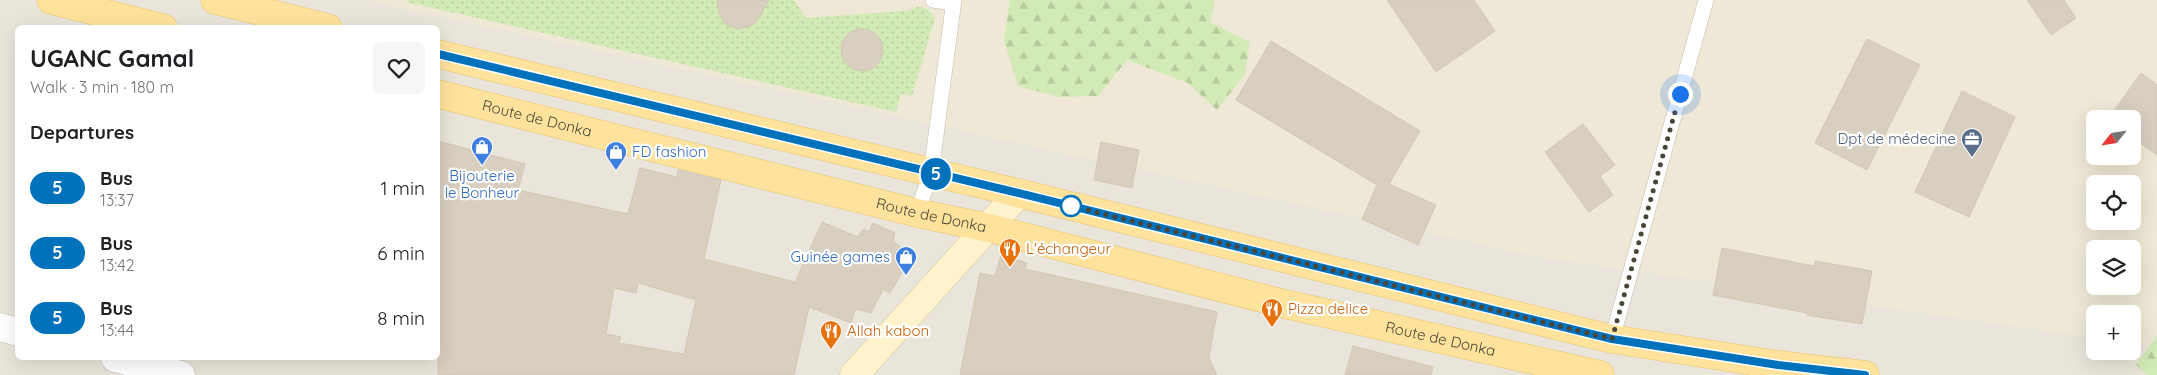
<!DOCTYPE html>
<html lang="en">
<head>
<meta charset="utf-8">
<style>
	:root { --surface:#fff; --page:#f6f6f6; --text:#202124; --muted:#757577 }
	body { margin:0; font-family:Quicksand,sans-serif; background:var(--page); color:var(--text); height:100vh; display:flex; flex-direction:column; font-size:19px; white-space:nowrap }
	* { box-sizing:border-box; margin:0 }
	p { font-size:16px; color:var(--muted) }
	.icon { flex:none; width:28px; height:28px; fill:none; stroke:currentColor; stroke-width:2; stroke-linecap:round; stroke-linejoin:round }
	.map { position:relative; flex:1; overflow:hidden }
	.sheet { position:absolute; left:15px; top:25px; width:425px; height:335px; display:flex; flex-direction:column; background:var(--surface); border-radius:8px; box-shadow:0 5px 20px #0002 }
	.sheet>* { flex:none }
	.badge { padding:0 10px; border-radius:16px; font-size:18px; line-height:32px }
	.needle { width:32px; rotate:240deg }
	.fabs { position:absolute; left:2086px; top:110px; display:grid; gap:10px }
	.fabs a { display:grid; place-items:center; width:55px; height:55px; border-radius:8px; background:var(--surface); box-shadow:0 5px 20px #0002; font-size:25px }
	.you { position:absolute; width:25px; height:25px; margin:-12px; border:4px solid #fff; border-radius:50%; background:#1a73e8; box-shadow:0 0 0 8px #1a73e833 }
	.map>.badge { position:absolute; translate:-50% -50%; box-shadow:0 0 0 2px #fff }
	h2 { padding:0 15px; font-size:19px; line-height:45px }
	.round { display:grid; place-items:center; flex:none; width:52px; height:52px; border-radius:8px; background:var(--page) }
	.summary { display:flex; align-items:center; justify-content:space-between; height:85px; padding:0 15px }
	h1 { font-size:24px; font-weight:700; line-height:38px }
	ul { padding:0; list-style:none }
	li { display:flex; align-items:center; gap:15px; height:65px; padding:0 15px }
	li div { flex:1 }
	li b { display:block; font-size:19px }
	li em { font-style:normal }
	li .badge { min-width:55px; font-weight:700; text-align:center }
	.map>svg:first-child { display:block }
	.residential { fill:#eae5da; fill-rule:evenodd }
	.education { fill:#efe8d6; fill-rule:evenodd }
	.forest { fill:url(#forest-firs) }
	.park { fill:url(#park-dots) }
	.building { fill:#d8cfc1; stroke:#d3c7b4; fill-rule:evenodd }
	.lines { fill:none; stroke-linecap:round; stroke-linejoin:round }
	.lane-casing { stroke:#c2bbae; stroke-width:16 }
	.street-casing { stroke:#c2bbae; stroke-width:29 }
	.secondary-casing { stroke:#d6c79b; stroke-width:29 }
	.primary-casing { stroke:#e6c16a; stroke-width:29 }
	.lane { stroke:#fff; stroke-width:15 }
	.street { stroke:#fff; stroke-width:28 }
	.secondary { stroke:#fff3cd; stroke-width:28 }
	.primary { stroke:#ffe39c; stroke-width:28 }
	.line-casing { stroke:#fff; stroke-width:11 }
	.line { stroke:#0072bc; stroke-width:8 }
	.walk { stroke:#4b4439; stroke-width:5; stroke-dasharray:0 9 }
	.stop-dot { fill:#fff; stroke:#0072bc; stroke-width:2.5 }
	.labels { text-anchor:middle; stroke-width:4.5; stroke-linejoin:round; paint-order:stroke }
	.street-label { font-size:15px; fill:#4b4439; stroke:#fff }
	.service-label { font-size:15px; fill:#4e5e75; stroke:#fff; text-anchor:end }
	.shop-label { font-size:15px; fill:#366cbe; stroke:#fff; text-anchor:start }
	.food-label { font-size:15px; fill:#c56008; stroke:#fff; text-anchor:start }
</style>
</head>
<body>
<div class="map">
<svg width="2157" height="375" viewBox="0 0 2157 375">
	<defs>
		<pattern id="forest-firs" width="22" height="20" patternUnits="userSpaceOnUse" patternTransform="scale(1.25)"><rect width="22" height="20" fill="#d2eab5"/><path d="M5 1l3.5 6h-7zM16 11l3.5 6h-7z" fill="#b6ca9c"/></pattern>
		<pattern id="park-dots" width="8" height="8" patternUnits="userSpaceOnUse" patternTransform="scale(1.25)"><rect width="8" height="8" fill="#d2eab5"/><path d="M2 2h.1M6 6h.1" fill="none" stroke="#b6ca9c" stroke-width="1.8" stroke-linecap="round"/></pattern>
	</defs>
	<rect width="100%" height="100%" fill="#f6f3ec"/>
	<path class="residential" d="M0,0H2157V375H0ZM18,28H438V358H18ZM2095,119H2132V156H2095ZM2095,184H2132V221H2095ZM2095,249H2132V286H2095ZM2095,314H2132V351H2095Z"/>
	<path class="education" d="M365,0H2157V347L2133,344L2132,314H2095V338L1540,257ZM2095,119H2132V156H2095ZM2095,184H2132V221H2095ZM2095,249H2132V286H2095Z"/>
	<path class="forest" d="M1010,0H1215L1210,22L1250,42L1245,74L1217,110L1188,83L1127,60L1098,96L1058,97L1018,86L1004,40Z
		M2157,336V375H2147L2136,365Z"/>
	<path class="park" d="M409,0H794L806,18L905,11L920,6L930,11L935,18L912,96L901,94L896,112L406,2Z"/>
	<path class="building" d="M717,0H769L757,21L752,25L739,29L727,25L720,16Z
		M1387,0H1474L1495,31L1436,72Z
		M2027,0H2064L2076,18L2051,35Z
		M841 50a21 21 0 1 1 42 0a21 21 0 1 1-42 0Z
		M1867,39L1920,65L1867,170L1815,143Z
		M1271,41L1420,131L1389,184L1436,205L1418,245L1362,219L1377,185L1236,100Z
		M2141,73L2157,85V155L2132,137V119H2108Z
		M1962,91L2015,117L1969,217L1915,192Z
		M1583,124L1615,165L1600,176L1613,195L1589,212L1545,152Z
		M438,141L525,164L518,190L628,214L640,168L677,177L678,170L721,180L704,259L795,282L822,222L858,237L863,229L869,232L873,223L895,233L893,241L912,256L890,293L883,289L871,313L856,309L851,323L809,307L794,375H438ZM638,283L696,300L684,354L619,343L621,337L606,334L614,288L636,293Z
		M1101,142L1139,150L1132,188L1094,180Z
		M1722,248L1814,266L1815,261L1872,271L1862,324L1807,315V313L1713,295Z
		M1001,255L1027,263L1025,269L1217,312L1209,358L1217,375H960L980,273L995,276Z
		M1353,346L1433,367L1431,375H1345Z"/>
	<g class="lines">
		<g class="lane-casing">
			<path id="lane" d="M933,0L953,3
				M917,213L931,173L954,0
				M1612,339L1706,0"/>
		</g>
		<g class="street-casing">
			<path id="street" d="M0,327L18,332
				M115,358L181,375"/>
		</g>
		<g class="secondary-casing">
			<path id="secondary" d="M854,375L1019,193"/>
		</g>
		<g class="primary-casing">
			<g id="primary">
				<path d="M51,0L163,28"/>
				<path d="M215,0L328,28"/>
				<path d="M438,54L1010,191L1612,339L1778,365L1865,375"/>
				<path id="s1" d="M438,94L917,213L989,228L1285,304L1600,375"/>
			</g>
		</g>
		<use href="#lane" class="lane"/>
		<use href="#street" class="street"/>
		<use href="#secondary" class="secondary"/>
		<use href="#primary" class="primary"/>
	</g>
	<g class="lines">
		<g class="line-casing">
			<path id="line" d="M438,54L1010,191L1612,339L1778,365L1865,375"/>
		</g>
		<use href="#line" class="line"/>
		<path class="walk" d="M1071,206L1612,339L1680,94"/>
	</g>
	<defs>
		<g id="office-pin" transform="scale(1.125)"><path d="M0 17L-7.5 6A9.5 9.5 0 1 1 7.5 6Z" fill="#5c6f8a" stroke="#fff"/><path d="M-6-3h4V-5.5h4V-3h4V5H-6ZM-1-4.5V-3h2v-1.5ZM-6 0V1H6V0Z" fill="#fff"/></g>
		<g id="shop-pin" transform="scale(1.125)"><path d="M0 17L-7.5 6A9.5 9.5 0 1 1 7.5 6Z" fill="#3f7fe0" stroke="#fff"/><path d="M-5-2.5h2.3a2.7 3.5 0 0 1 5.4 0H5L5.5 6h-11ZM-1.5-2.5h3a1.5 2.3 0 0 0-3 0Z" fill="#fff"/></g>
		<g id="restaurant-pin" transform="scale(1.125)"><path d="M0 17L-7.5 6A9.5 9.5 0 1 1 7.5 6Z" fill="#e8710a" stroke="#fff"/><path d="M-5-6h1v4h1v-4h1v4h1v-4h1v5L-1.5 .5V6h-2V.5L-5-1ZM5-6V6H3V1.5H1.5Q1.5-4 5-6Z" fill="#fff"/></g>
	</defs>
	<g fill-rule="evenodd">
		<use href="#office-pin" x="1972" y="139"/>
		<use href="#shop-pin" x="482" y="147"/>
		<use href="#shop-pin" x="616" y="152"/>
		<use href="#restaurant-pin" x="1010" y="249"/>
		<use href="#shop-pin" x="906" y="257"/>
		<use href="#restaurant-pin" x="1272" y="309"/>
		<use href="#restaurant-pin" x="831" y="331"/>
	</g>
	<circle class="stop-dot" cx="1071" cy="206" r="10"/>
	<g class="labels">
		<g class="street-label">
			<text dy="5" stroke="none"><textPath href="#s1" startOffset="102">Route de Donka</textPath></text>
			<text dy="5" stroke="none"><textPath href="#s1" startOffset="508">Route de Donka</textPath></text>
			<text dy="5" stroke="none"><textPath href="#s1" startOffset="1032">Route de Donka</textPath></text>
		</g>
		<g class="service-label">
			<text x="1956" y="144">Dpt de médecine</text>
		</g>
		<g class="shop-label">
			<text x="632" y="157">FD fashion</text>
			<text x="482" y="181" text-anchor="middle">Bijouterie<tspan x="482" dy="17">le Bonheur</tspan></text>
			<text x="890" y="262" text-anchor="end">Guinée games</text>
		</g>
		<g class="food-label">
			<text x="1026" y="254">L'échangeur</text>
			<text x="1288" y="314">Pizza delice</text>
			<text x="847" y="336">Allah kabon</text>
		</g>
	</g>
</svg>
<div class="fabs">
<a><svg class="needle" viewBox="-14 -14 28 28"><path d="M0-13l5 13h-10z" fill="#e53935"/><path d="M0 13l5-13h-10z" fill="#757577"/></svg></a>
<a><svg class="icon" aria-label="locate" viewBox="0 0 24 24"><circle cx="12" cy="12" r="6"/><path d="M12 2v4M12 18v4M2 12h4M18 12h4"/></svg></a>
<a><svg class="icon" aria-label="layers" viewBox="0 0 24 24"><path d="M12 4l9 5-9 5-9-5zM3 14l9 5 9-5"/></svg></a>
<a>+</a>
</div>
<div class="you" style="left:1680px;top:94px"></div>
<b class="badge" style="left:936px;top:174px;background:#0072bc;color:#fff">5</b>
<section class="sheet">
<div class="summary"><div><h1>UGANC Gamal</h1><p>Walk · 3 min · 180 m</p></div><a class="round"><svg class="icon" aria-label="heart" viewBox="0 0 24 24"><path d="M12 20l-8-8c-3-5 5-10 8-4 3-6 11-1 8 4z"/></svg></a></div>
<h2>Departures</h2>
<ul>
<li><span class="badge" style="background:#0072bc;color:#fff">5</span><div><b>Bus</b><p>13:37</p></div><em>1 min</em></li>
<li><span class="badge" style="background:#0072bc;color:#fff">5</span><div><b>Bus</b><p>13:42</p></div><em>6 min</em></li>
<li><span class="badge" style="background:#0072bc;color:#fff">5</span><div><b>Bus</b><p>13:44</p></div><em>8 min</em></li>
</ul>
</section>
</div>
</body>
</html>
